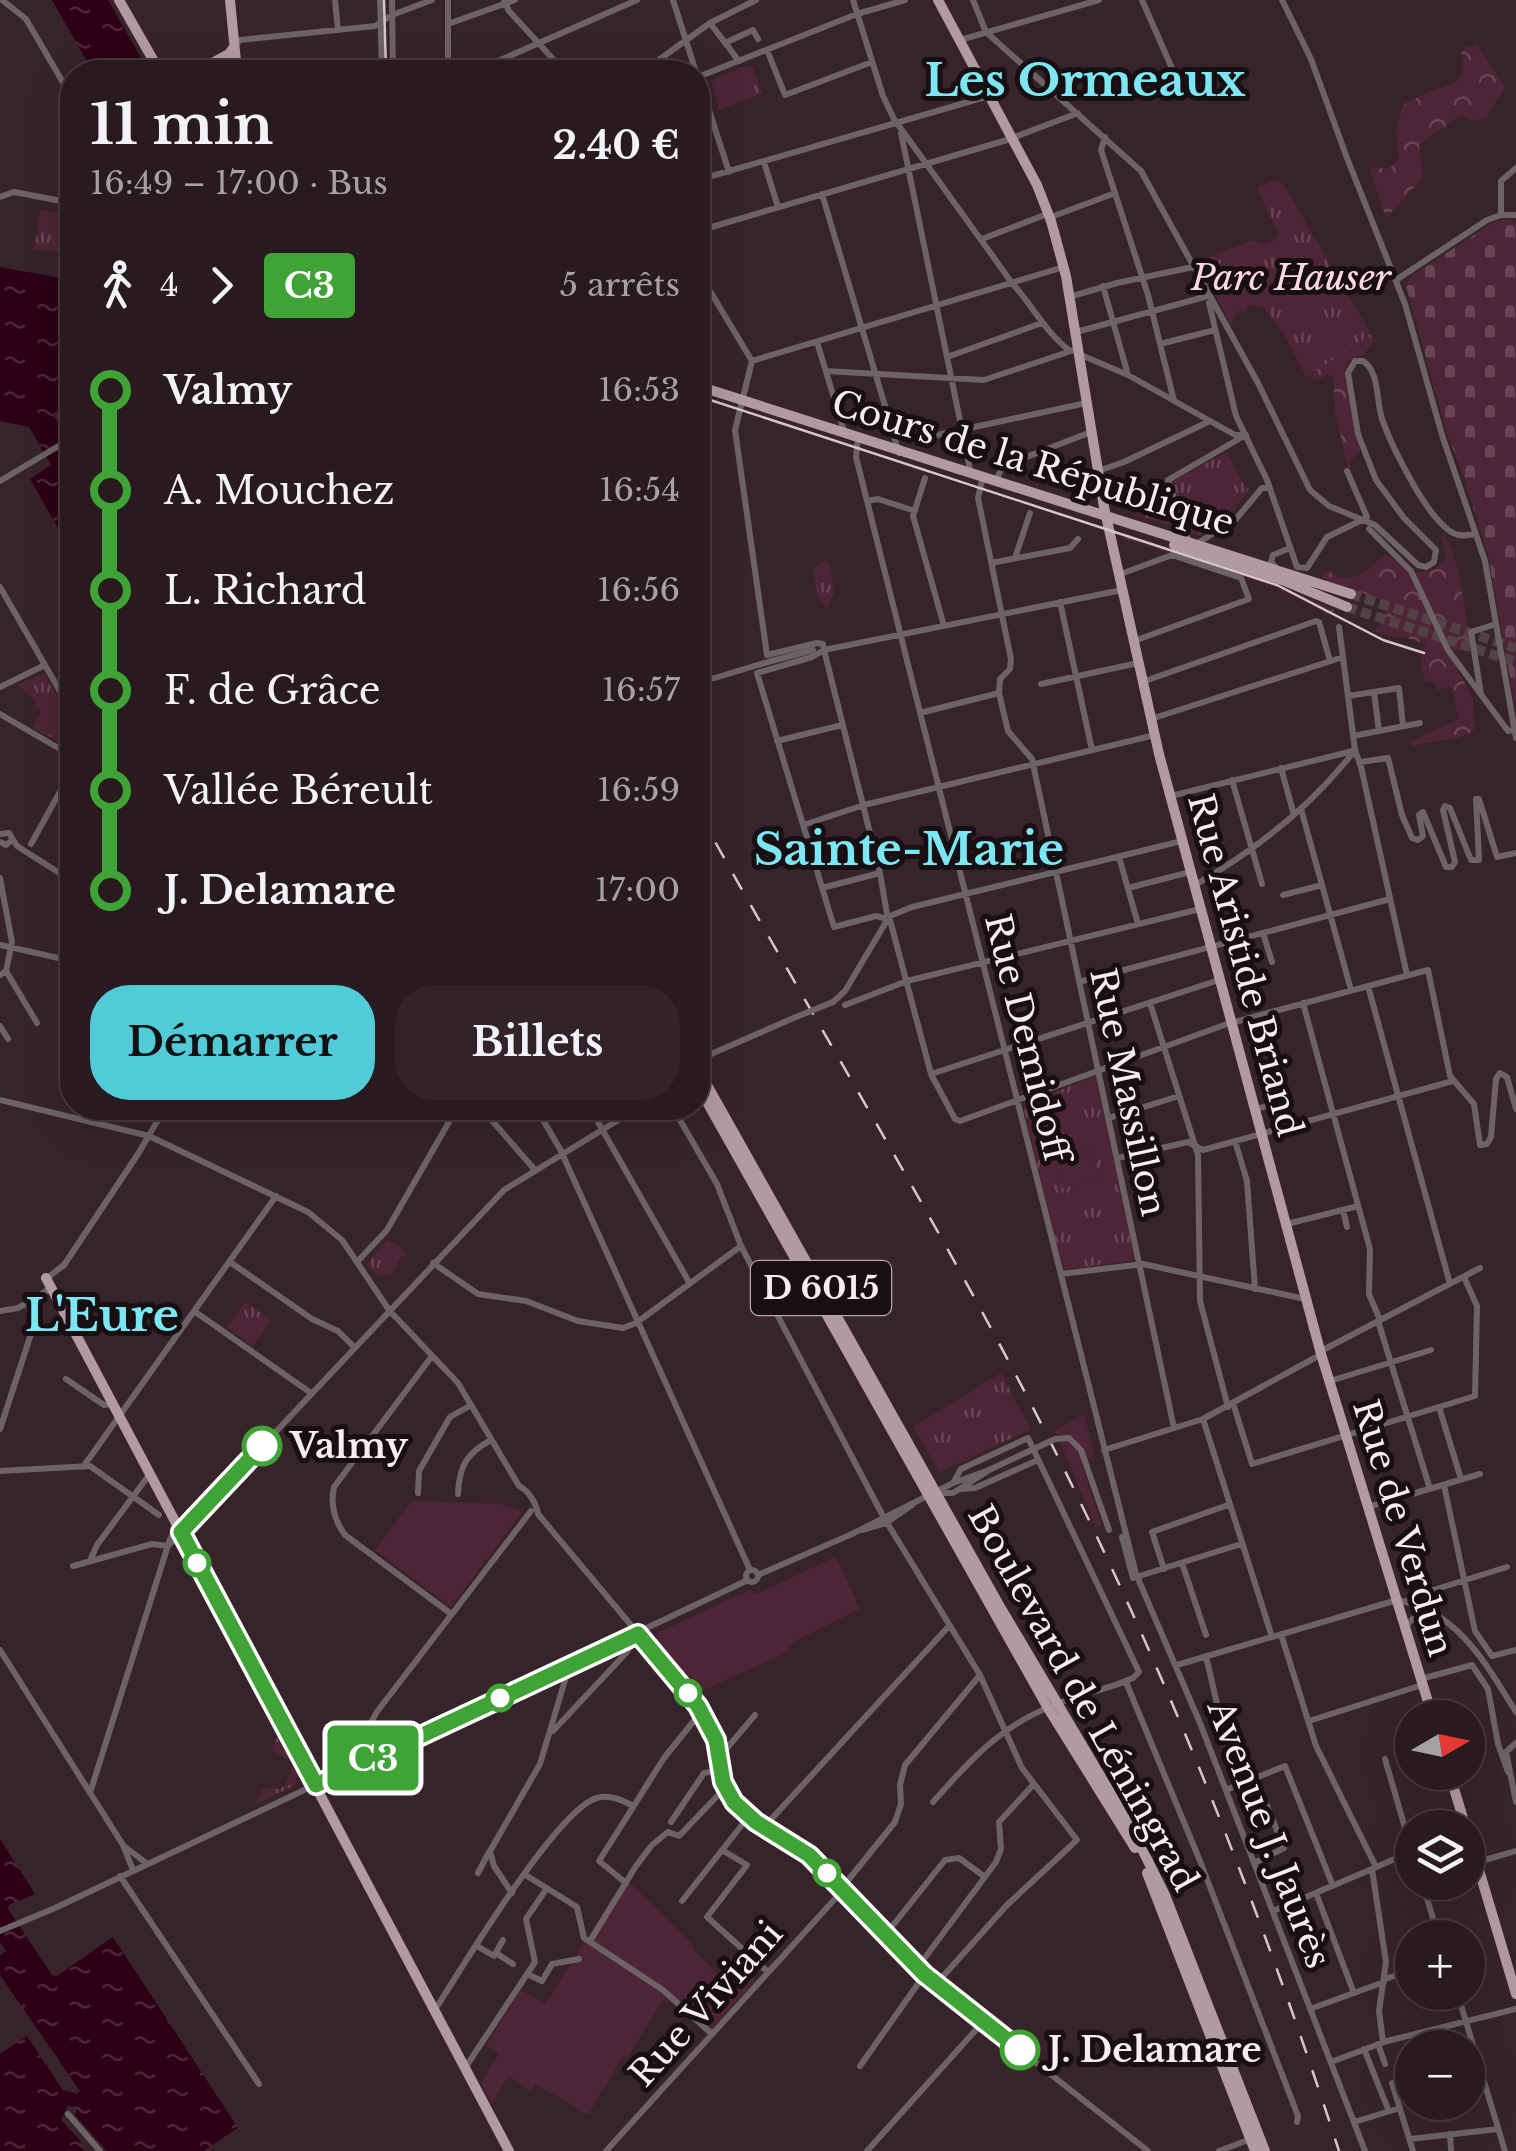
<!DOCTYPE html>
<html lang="fr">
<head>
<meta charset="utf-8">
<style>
	:root { --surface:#291a20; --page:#312329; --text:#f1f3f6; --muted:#a5a1a5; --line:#45383e; --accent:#52cbd9 }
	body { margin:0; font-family:"Libre Baskerville",serif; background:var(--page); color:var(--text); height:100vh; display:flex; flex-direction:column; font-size:38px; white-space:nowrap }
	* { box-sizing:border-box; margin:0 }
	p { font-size:32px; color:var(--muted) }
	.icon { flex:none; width:55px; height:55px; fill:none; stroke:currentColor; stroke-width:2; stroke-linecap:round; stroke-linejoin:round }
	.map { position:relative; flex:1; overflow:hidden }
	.details { position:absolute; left:60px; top:60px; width:650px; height:1060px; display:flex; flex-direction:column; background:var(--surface); border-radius:40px; box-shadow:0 10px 40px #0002,0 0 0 2px var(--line) }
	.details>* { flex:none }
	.badge { padding:0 20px; border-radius:8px; font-size:35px; line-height:65px }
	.needle { width:65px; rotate:81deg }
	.fabs { position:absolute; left:1395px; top:1700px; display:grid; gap:20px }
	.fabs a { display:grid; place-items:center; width:90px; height:90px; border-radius:50%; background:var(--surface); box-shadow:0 10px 40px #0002,0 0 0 2px var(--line); font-size:50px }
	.map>.badge { position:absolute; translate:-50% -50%; box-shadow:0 0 0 5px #fff }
	.legs { display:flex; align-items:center; gap:15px; height:110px; padding:0 30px; font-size:32px }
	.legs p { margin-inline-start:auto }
	.head { display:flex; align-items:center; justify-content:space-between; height:170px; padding:0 30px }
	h1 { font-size:55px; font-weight:800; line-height:75px }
	.primary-button { display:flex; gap:20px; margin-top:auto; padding:20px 30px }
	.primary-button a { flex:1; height:115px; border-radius:40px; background:var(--accent); color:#111; font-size:40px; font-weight:800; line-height:115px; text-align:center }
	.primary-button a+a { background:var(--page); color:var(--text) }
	ul { padding:0 30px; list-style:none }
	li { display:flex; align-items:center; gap:35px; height:100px; font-size:38px }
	li i { display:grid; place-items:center; width:15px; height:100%; margin:0 12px; background:currentColor }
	li i::after { content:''; width:25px; height:25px; margin:-12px; border:8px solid; border-radius:50%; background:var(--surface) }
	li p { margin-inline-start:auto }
	li:first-child i { background:linear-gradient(#0000 50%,currentColor 0) }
	li:last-child i { background:linear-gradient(currentColor 50%,#0000 0) }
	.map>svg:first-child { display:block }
	.grass { fill:url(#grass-tufts) }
	.forest { fill:url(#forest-crowns) }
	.cemetery { fill:url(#cemetery-stones) }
	.pitch { fill:#4e2536 }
	.water { fill:url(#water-ripples) }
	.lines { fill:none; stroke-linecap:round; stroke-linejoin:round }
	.major-tunnel { stroke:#544148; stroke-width:10; stroke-dasharray:10 5; stroke-linecap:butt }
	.minor { stroke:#6d6366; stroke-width:6 }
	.major { stroke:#b09ba2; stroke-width:10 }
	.tram { stroke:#d5c6cb; stroke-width:2.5 }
	.rail { stroke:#d5c6cb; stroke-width:2.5; stroke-dasharray:18 18; stroke-linecap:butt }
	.minor-bridge { stroke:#6d6366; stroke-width:6 }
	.line-1-casing { stroke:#fff; stroke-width:22 }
	.line-1 { stroke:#3fa435; stroke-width:15 }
	.stop-1-dot { fill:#fff; stroke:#3fa435; stroke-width:5 }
	.labels { text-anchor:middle; stroke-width:10; stroke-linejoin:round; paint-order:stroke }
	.shield { fill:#180f13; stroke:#b6a9ae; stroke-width:2.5 }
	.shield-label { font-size:32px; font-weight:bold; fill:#f9ebf0 }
	.park-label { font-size:35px; font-style:italic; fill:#fdd8e5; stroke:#180f13 }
	.street-label { font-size:35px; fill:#f9ebf0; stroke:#180f13 }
	.stop-label { font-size:35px; font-weight:bold; fill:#f9ebf0; stroke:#180f13; text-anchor:start }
	.district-label { font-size:45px; font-weight:bold; fill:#7ce7f3; stroke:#180f13 }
</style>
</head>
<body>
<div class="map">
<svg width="1516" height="2151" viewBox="0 0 1516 2151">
	<defs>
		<pattern id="grass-tufts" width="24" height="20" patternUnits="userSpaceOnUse" patternTransform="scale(2.5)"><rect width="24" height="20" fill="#4e2536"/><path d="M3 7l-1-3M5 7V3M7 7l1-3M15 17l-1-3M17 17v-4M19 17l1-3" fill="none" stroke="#684553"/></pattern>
		<pattern id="forest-crowns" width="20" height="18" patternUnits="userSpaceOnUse" patternTransform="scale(2.5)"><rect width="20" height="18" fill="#4e2536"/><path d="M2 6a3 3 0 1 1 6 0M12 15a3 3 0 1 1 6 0" fill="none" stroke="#684553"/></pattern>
		<pattern id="cemetery-stones" width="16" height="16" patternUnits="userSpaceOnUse" patternTransform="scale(2.5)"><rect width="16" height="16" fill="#4e2536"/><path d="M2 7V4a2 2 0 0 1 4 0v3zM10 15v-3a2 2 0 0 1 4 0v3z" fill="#684553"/></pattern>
		<pattern id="water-ripples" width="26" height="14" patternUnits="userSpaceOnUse" patternTransform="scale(2.5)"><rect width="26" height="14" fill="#2d0016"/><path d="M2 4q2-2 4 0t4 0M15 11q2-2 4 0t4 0" fill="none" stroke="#4c2538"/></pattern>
	</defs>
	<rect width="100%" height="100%" fill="#37232a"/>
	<path class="grass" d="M747,66H752L762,93L719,110L711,80Z
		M1275,180L1283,184L1374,339L1307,378L1284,334L1264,307L1248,305L1246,312L1237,311L1231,326L1199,261L1253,240L1264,244L1276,239L1278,232L1257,188Z
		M41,210L72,216V253L34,249Z
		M1227,452L1242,482L1249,489L1221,526L1200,536L1190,533L1172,481Z
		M1172,498L1184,530L1133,515Z
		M1126,534L1274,582L1334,610L1331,615L1275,587L1123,538Z
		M824,560L829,563L834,592L827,609L819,599L813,570Z
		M44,673L72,721V750L33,727L41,711L34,707L36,700L17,685Z
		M1096,1075L1135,1260L1062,1270L1023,1106Z
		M387,1240L401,1247L407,1255L400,1258L393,1274L378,1276L367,1264Z
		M245,1302L271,1320L252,1346L227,1327Z
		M1001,1373L1031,1429L940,1472L913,1427Z
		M281,1736L300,1771L294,1786L256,1804L263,1788L278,1789L285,1786L293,1766L289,1760L272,1750L276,1739Z"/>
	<path class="forest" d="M1477,45L1505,87L1486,118L1472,121L1461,115L1419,145L1423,178L1386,218L1369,167L1389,169L1399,159L1396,133L1403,105C1412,100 1422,95 1432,91C1451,84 1471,81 1461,53L1466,47Z
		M1368,336L1374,341L1363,355L1348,361L1345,370L1360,451L1351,460L1349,473L1335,411L1333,377L1329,374L1314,381L1312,379L1314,372Z
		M1444,534C1463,569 1464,608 1470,645L1466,650L1454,651L1451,657L1473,699L1474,730C1455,744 1433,738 1413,747L1409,742L1459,719L1451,686L1437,690L1433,681L1426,682L1420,660L1426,643C1421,643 1416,641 1411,639C1400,634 1392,641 1374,631C1383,625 1392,610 1384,600L1329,582L1322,578V574L1329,571C1351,590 1370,566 1386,554L1415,573L1436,569L1447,558L1441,538Z"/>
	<path class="cemetery" d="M1507,219L1516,222V711L1488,555L1463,474L1447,434L1406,286L1411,276L1494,222Z"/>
	<path class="pitch" d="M1093,1150L1099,1181L1062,1188L1056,1157Z
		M1084,1414L1095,1456L1081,1463L1102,1525L1096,1528L1055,1430Z
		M411,1501L503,1504L522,1512L451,1607L375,1550Z
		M836,1557L860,1609L788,1645L790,1651L697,1693L656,1640L657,1633L750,1590L756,1594Z
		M625,1878L690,1941L695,1951L716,1973L731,1955L755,1980L707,2035L680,2006L663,2000L627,2058L623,2056L588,2115L536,2084L531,2091L508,2076L492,2104L481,2083L499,2053L486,2045L521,1990L545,2005Z"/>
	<path class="water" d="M52,0H108L149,72H93Z
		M0,267L72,280V402L56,412L54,417L61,426L58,439L68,453H72V553L30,479L51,465L29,427L0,421Z
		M0,1839L35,1894L9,1905L8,1909L52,1975L57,1976L113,1937L238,2128L203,2151H107L75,2115L77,2109L68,2105L61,2120L79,2139L84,2151H0V2054L27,2036L63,2090L77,2094L80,2091L0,1975V1956L6,1951L0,1942Z"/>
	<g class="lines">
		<path class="major-tunnel" d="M1351,594L1516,648
			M1347,607L1516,662"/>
		<path class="minor" d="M2,0L26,19L72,98
			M335,0L338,30
			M380,0L382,72
			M392,0L393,72
			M504,0L509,11L565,72
			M673,0L696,72
			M853,0L883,96L894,119L1012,283C1033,306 1045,332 1070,351
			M973,0L986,32L1141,171L1258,383L1310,490L1329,506L1375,525L1418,565L1426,567L1434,562L1436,550L1404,518L1376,480L1358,434L1348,373L1355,361H1363C1380,372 1376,401 1382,419C1392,447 1427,519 1453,533C1460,537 1468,535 1476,534
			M1142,0L1178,82
			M1282,0L1311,59L1347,158L1405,304L1442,435L1485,561L1516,738
			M710,23L739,61
			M448,24L515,0
			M960,40L1099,0
			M725,43L753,30L758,39
			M234,47L240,40L375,26L392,15L432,0
			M767,50L785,95L872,62
			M448,72V0
			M473,72L637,0
			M642,72L710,23L756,0
			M698,76L729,172
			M698,77L857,14L905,0
			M698,129L713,123
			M901,133L971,474
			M1105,137L1101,150L1148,295L1174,401
			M764,162L778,207
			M698,180L989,96
			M822,194L899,453
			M0,197L14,192L72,203
			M1501,214V181L1516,168
			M1051,217L1115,193
			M698,231L1007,140L1078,113
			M982,239L1047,214
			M698,271L752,361
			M1396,280L1487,220L1501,215H1516
			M1103,286L1128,375
			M1069,297L1117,283L1193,267
			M1209,303L1236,416L1267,480L1297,567L1307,568L1327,537L1362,520
			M1076,332L1208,296
			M817,342L844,431
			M1160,344L1215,330
			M1081,355L1128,375L1235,435H1246
			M947,357L1042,323
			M752,361L735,430L767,655L817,643L823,644L824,650
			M752,361L1064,267
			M826,371L984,380L1074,350
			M895,434L914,440L1086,403
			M858,437L856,457L1136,1574L1200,1723L1365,2151
			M1098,471L1124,462L1208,422
			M1347,471L1367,517L1364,519
			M925,478L913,516L944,626
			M0,481L72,438
			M982,481L978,498L1011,659L1010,669L1000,679L999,693L1008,731L1032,759L1174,1428
			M995,482L1003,466L1091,432
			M867,501L878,499L915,511
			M1369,529L1411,571L1448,650L1508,731L1515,730
			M1189,542L1168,480L1244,436
			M1198,543L1236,519L1262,488H1269
			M1015,558L1030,513
			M991,563L1070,548L1078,539
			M1276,567L1271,562L1273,555L1290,548
			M1118,575L1172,555L1241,578L1249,599L1134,641
			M0,587L72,712
			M1060,602L1092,750
			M1339,627L1355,750L1361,767L1407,975
			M824,650L880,873L887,914
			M1142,682L1316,621L1319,622L1330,661
			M698,683L761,664
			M1041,684L1138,663
			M0,687L45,665
			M1374,692L1379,731
			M1481,694L1471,632L1496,624
			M1348,696L1399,688L1403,726
			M920,713L999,693
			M0,714L72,756
			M1151,719L1343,657
			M1353,736L1420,723
			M777,741L842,725
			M1360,762L1388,758L1402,815L1412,838L1418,840L1423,836L1419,815L1423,812L1446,867H1452L1455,862L1443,810L1445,806L1450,808L1471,860H1479L1476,799H1479L1497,857L1516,853
			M1281,768L1294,815
			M1232,780L1262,884
			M1171,796L1353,751
			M1301,809L1351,990
			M803,825L864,805L1155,735
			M0,834L9,833L17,846L72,881
			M0,842L6,845L11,841
			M31,844L72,770
			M1119,857L1138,924
			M0,878L12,942L6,971L0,975
			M1195,885C1256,850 1311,807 1355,750
			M822,888L880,873
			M1128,888L1190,872
			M1283,895L1322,885
			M890,916L912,907L1182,841
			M884,918L876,916L834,927L757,673L812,657L824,650L1122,590
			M890,920L931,1074L955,1119L960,1121L1227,1024L1428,970L1450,1076L1474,1104L1480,1145L1487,1144L1491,1137L1496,1079L1500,1073L1507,1077L1516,1109
			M1263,933L1272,962
			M0,945L72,961
			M6,971L37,1023
			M1079,982L1390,899
			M1368,986L1450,1284
			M833,1002L845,991L886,922
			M1150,1003L1198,1155L1200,1301L1228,1407
			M1303,1003L1370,1249L1369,1294L1380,1320
			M845,1005L907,981L1200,909
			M0,1026L8,1039
			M698,1064L711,1054L796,1017
			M931,1074L1219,980
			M0,1100L149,1136L308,1212L342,1240L389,1310L458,1383L519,1486C528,1490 537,1504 538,1514L692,1698L716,1740L725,1788L741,1809L809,1855L936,1984L1148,2151
			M481,1108L535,1170
			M536,1108L560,1149L750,1570
			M590,1108L689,1282
			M673,1108L717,1184L741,1246L883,1516L980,1675L1022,1768L1077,1840L1007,1905L936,1984
			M1256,1109L1290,1100
			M1109,1118L1179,1096
			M1235,1141L1247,1181L1255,1289
			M1118,1158L1188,1142L1203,1150L1453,1081
			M1343,1210L1347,1227
			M1287,1224L1358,1206
			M230,1262L312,1319L338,1331L354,1347
			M357,1262L387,1230L457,1108
			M433,1263L478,1294L526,1301L578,1321L623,1328L636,1323L741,1246
			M1061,1274L1143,1264L1305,1299
			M47,1278L64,1265L138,1154L165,1108
			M0,1311L18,1308L51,1288
			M194,1311L311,1393
			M1378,1321L1430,1489
			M1321,1351L1480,1268
			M432,1356L334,1487C330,1504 335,1521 345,1535L450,1613
			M66,1379L104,1405L113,1404
			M1330,1381L1431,1350
			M1233,1403L1252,1464L1475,1396L1477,1306L1464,1277
			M1439,1407L1461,1479
			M1203,1419L1272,1637
			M0,1429L32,1331L28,1304
			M1104,1450L1203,1419L1320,1355
			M83,1467L276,1196
			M0,1471L90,1466L159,1515
			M1444,1485L1475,1631L1492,1656L1516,1650
			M962,1489L975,1488L1038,1460
			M418,1493L419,1471L450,1417L471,1405
			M938,1493H953L988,1471
			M458,1494C459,1466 467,1453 491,1440
			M1368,1507L1480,1474
			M863,1530L886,1523L912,1505
			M1122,1537L1133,1578L1241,1544
			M168,1546L504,1190L638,1108
			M90,1561L97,1545L149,1475
			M1182,1563L1206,1635
			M73,1566L152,1544L168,1546
			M1164,1569L1152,1532L1228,1505
			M746 1576a6 6 0 1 1 12 0a6 6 0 1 1-12 0Z
			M758,1575L852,1534L953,1483L989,1470
			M1407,1601L1411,1597L1507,1567
			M1406,1626L1418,1613L1432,1611
			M1281,1634L1316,1746L1376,1867
			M0,1650L123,1845L133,1870
			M1206,1656L1227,1747L1243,1784
			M1177,1665L1397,1600C1457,1610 1486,1664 1516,1712
			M1421,1679L1472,1665L1488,1689L1498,1744L1508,1772
			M1126,1682L1200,1861L1298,2116L1297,2122
			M1309,1721L1422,1685
			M553,1731L626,1653L637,1635
			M1516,1743L1506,1752L1516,1802
			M719,1750L727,1748L755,1715
			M1385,1759L1412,1852
			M348,1768L376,1713L531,1511
			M1226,1790L1285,1766L1333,1886
			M90,1793L170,1539L173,1534L180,1533
			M933,1802C976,1754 1004,1722 1067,1700C1089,1692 1112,1688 1133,1678L1139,1672L1028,1438L961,1469L953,1483
			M671,1822L704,1773L721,1770
			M764,1827L949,1626
			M124,1846L146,1863
			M722,1850L747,1865L707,1917L768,1972
			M1478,1862L1516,1851
			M1254,1863L1284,1848L1256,1778
			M478,1873L489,1852
			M524,1874L577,1907L584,1938L663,1990L712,2034
			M120,1876L259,2084
			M1422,1882L1439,1938
			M626,1883L599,1861L664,1758L701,1712
			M841,1889L895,1822L901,1804L900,1785L905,1765L980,1675
			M512,1893L494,1866L490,1851L540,1764L569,1667
			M1316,1893L1354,1993
			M682,1901L749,1816
			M1273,1911L1372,1869
			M0,1931L55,1908L748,1580
			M886,1934L945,1860L959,1858L985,1877
			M590,1941L636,1866L652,1845L668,1832L679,1836L725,1788
			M477,1946L494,1956L503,1940
			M496,1953L513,1964
			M918,1967L996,1862L1001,1849L999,1822L1034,1784
			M527,1974L542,1981L552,1964L579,1959
			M1385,1979L1412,1970
			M1457,1992L1505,2151
			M1310,2009L1384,1982
			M435,2010C461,1969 557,1809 597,1798C609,1794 622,1800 633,1806
			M1383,2042L1379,2011L1386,1962L1372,1869L1412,1851
			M1378,2044L1385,2064
			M1364,2049L1388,2109
			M1331,2062L1387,2041L1516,2009
			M860,2066L925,1974
			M465,2068L535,1962L526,1919L547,1888
			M1392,2083L1413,2151
			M68,2114L100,2151
			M1354,2122L1400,2108
			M1450,2134L1451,2149
			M1410,2139L1498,2129
			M606,2151L843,1890
			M867,2151L983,2022
			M1219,2151L1251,2139"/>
		<path class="major" d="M119,0L160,72
			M230,0L237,72
			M938,0L1037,185L1051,221L1066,276L1104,507L1159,754L1321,1354L1433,1718
			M196,72L229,54L234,47
			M698,386L1351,594
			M1174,545L1282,580L1347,607
			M698,1069L999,1605L1133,1831L1165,1895L1265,2151
			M698,1086L1048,1708L1135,1848
			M46,1278L509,2151
			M1449,1772L1466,1828
			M1468,1833L1516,1994
			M1147,1873L1255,2151"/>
		<path class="tram" d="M384,0L386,72
			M698,396L1277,585L1383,640L1424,653"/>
		<path class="rail" d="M698,811C816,1025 945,1232 1055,1451C1168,1676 1262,1912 1339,2151"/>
		<path class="minor-bridge" d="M761,664L813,650
			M796,1017L833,1002
			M989,1470L1055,1439L1069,1438L1081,1450L1109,1530"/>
	</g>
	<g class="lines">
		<g class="line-1-casing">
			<path id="line-1" d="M262,1446L181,1532L316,1785L638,1634L698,1706L716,1740L723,1782L734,1802L756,1822L809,1855L924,1974L1020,2050"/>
		</g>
		<use href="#line-1" class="line-1"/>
	</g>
	<g class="stop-1-dot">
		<circle cx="262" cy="1446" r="18"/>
		<circle cx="197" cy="1563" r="12"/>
		<circle cx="688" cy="1693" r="12"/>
		<circle cx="500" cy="1698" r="12"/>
		<circle cx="827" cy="1873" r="12"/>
		<circle cx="1020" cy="2050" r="18"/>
	</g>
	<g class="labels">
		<rect class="shield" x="751" y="1261" width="140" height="54" rx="8"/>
		<g class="shield-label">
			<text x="821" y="1299">D 6015</text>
		</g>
		<g class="park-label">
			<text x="1291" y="290">Parc Hauser</text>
		</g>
		<g class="street-label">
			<text transform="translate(1033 463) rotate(17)" y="12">Cours de la République</text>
			<text transform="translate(1245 965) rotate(75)" y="12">Rue Aristide Briand</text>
			<text transform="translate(1027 1038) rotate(76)" y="12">Rue Demidoff</text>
			<text transform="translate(1128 1092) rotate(78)" y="12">Rue Massillon</text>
			<text transform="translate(1403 1528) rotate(73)" y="12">Rue de Verdun</text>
			<text transform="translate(1083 1698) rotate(61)" y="12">Boulevard de Léningrad</text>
			<text transform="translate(1269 1834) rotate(69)" y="12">Avenue J. Jaurès</text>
			<text transform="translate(706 2004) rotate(-48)" y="12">Rue Viviani</text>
		</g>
		<g class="stop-label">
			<text x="290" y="1458">Valmy</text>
			<text x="1048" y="2062">J. Delamare</text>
		</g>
		<g class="district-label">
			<text x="1085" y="96">Les Ormeaux</text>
			<text x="909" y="865">Sainte-Marie</text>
			<text x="102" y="1331">L'Eure</text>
		</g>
	</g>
</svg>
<div class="fabs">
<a><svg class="needle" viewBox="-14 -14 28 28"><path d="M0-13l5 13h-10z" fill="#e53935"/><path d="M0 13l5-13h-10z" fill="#a5a1a5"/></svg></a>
<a><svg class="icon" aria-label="layers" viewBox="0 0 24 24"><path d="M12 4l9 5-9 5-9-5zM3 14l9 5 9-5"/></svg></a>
<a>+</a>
<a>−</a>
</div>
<b class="badge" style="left:373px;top:1758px;background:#3fa435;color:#fff">C3</b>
<section class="details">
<div class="head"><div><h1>11 min</h1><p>16:49 – 17:00 · Bus</p></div><b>2.40 €</b></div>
<div class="legs"><svg class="icon" aria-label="walk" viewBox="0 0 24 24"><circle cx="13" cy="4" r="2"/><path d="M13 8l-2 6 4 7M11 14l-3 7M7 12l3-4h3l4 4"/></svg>4<svg class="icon" aria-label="forward" viewBox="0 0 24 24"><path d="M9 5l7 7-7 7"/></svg><b class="badge" style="background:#3fa435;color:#fff">C3</b><p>5 arrêts</p></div>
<ul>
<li><i style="color:#3fa435"></i><b>Valmy</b><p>16:53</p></li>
<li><i style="color:#3fa435"></i><span>A. Mouchez</span><p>16:54</p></li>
<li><i style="color:#3fa435"></i><span>L. Richard</span><p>16:56</p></li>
<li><i style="color:#3fa435"></i><span>F. de Grâce</span><p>16:57</p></li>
<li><i style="color:#3fa435"></i><span>Vallée Béreult</span><p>16:59</p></li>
<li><i style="color:#3fa435"></i><b>J. Delamare</b><p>17:00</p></li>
</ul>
<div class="primary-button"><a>Démarrer</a><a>Billets</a></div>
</section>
</div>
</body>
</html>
